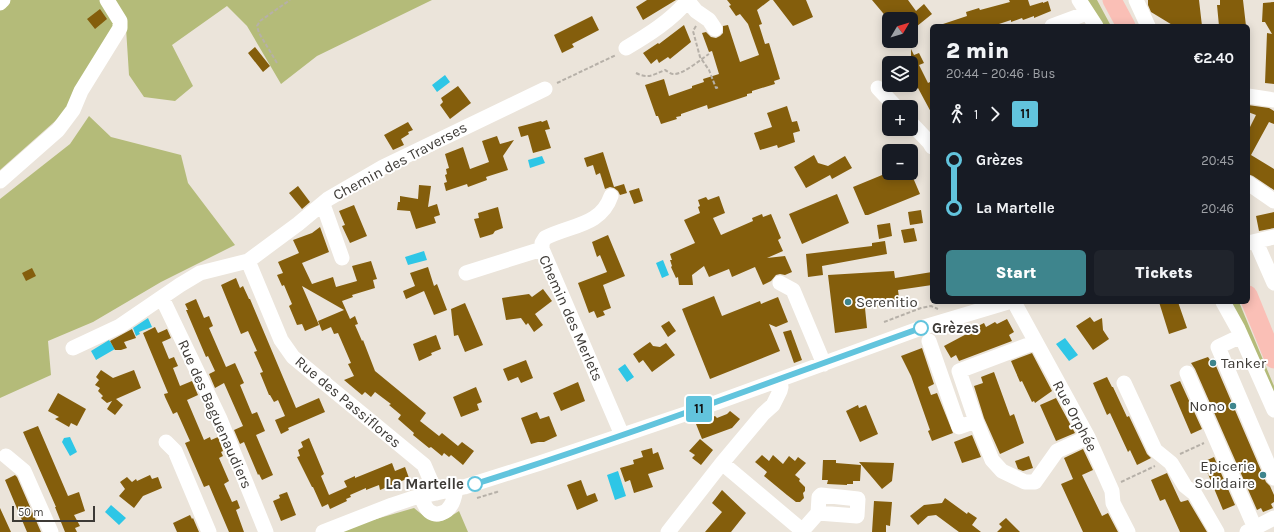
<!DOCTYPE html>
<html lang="en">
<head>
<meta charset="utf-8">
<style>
	:root { --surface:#171b24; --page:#20242c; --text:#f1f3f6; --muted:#9ea1a6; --accent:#3e858d }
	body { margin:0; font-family:Karla,sans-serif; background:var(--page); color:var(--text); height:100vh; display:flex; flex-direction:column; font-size:15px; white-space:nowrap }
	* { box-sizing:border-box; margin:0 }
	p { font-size:13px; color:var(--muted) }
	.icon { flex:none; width:22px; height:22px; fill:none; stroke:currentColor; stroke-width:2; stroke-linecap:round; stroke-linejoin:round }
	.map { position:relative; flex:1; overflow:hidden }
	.details { position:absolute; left:930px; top:24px; width:320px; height:280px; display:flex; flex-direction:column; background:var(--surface); border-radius:6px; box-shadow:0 2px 10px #0003 }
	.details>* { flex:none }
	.badge { padding:0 8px; border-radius:3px; font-size:14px; line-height:26px }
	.needle { width:26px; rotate:52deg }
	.controls { position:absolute; left:882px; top:12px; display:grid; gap:8px }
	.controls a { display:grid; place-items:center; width:36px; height:36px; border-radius:6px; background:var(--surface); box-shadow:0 2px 10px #0003; font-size:20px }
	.scale { position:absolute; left:12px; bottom:10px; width:83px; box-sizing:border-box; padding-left:4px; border:2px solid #3d3a36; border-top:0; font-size:11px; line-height:14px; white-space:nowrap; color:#3d3a36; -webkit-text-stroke:3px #fff; paint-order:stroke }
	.map>.badge { position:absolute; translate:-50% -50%; box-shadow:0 0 0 2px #fff }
	.legs { display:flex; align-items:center; gap:6px; height:44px; padding:0 16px; font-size:13px }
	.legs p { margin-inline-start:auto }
	.overview { display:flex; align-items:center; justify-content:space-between; height:68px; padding:0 16px }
	h1 { font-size:22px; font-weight:800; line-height:30px }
	.action { display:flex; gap:8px; margin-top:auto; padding:8px 16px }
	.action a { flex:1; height:46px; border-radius:6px; background:var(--accent); color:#fff; font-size:16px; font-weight:800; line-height:46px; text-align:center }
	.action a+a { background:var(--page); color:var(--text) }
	ul { padding:0 16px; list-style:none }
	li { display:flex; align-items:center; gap:14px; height:48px; font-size:15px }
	li i { display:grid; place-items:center; width:6px; height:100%; margin:0 5px; background:currentColor }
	li i::after { content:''; width:10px; height:10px; margin:-5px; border:3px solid; border-radius:50%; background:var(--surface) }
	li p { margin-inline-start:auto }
	li:first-child i { background:linear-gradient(#0000 50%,currentColor 0) }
	li:last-child i { background:linear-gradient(currentColor 50%,#0000 0) }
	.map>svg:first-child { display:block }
	.green { fill:#b4bb79 }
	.water { fill:#2ec6e6 }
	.building { fill:#845e0c }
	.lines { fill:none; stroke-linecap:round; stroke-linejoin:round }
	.path { stroke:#b6b0a8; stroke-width:2; stroke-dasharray:4 2; stroke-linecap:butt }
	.minor { stroke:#fff; stroke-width:15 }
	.major { stroke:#fabfb6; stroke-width:19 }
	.line-1-casing { stroke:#fff; stroke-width:9 }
	.line-1 { stroke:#62c4dd; stroke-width:6 }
	.poi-dot { fill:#3e858d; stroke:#fff; stroke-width:1.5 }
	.stop-1-dot { fill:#fff; stroke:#62c4dd; stroke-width:2 }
	.labels { text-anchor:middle; stroke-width:4; stroke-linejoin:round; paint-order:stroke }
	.street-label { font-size:15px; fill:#3d3a36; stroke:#fff }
	.poi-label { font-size:15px; fill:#3d3a36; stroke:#fff; text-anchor:start }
	.stop-label { font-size:15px; font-weight:bold; fill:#3d3a36; stroke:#fff; text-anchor:start }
</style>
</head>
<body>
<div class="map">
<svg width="1274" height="532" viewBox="0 0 1274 532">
	<rect width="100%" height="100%" fill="#ebe4da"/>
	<path class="green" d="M0,0H432L317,56L281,84L247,26L227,6L172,45L193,86L175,101L144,97L129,75L126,28L79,100L0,170Z
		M1086,0H1097L1111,26H1102Z
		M89,116L111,137L181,155L188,183L235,245L161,282L93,322L48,341L51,375L0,398V199L70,144Z
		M1231,302H1239L1274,386V397Z
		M414,508C435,525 436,526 459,511L468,532H340L359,524Z"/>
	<path class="water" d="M445,75L450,82L437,92L432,85Z
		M542,156L545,163L530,168L528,160Z
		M424,251L427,260L408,265L405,257Z
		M663,260L669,275L662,278L656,263Z
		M148,318L152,327L139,332L140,334L136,336L133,328Z
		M1065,338L1078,355L1069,361L1056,344Z
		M109,340L115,349L96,360L91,351Z
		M625,364L634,377L627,382L618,369Z
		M70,437L77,452L70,456L62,442L64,438Z
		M618,471L626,496L615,500L607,475Z
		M111,505L126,518L119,525L105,512Z"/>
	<path class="building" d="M647,0H676L643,20L636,7Z
		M727,0H770L757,10L762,24L759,25L765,44L769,43L780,79L774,81L775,84L752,91V93L747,94V96L708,109L707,105L681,114V116L676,117L677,119L661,124L658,116H656L645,85L664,79L669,96L692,88V86L704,82L703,79L719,74L712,51L709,52L702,33L706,32L711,37L716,38L720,36L723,33V26L728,25L740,62L759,55L748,24L740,14L736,16L729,6L731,5Z
		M773,0H806L813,17L793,26Z
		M872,0H908L916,11L924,4L932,14L911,31V19H888Z
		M1009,0H1028L1030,6L1043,2V3L1048,1L1051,11L1034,18V16L1023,20L1022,18L1011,22V20L993,26H944L943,24L967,16L966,12L979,8L980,10L1010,2Z
		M1148,0H1199L1202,26H1174L1151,12L1148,5Z
		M1220,0H1243L1246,26H1219L1217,5H1220Z
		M1274,2V84L1265,83L1267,33L1272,34L1265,22H1262L1263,3Z
		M100,9L107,19L95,29L87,19Z
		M592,16L599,30L572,44L574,47L562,53L554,35Z
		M684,25L691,42L670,59L668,57L659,63L657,59L651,64L643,53L658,43L659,44Z
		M255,47L270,66L263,72L248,53Z
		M911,49L914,55L919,53L924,63L919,65L928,83L932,81V114L918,88L911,92Z
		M458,86L471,103L450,119L440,105L443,102L441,98Z
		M1248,105L1269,108L1274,111V124L1269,122L1251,155L1274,169V190L1253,176L1248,174V131L1256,115L1248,112Z
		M787,106L792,122L797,121L800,131L793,133L795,142L778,148L777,145L760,150L754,133L772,127L767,113Z
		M547,120L550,129L545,130L551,148L533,153L528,135L521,137L518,127L541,121L542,122Z
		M408,122L413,130L408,132L409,134L401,139L404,145L393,150L384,135Z
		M497,136L500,144L514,140L503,156L508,170L486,177L487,180L468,187L467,184L446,191L444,183L447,182L445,175L447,174L446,169L449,168L445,154L463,147L470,169L489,162L482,141Z
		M603,152L614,187L624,184L627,193L620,195L618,191L614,188L610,187L605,189L600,173L596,175L593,165L587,167L584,158Z
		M814,155L818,163L828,166L845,156L852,168L832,179L830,175L806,188L794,167Z
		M887,173H911L920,194L868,215H865L853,187Z
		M419,185L431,186L428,207L437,204L440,215L434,217L436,223L416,229L410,211L397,210L398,202H400V196L418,199Z
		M298,186L310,202L302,209L289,193Z
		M639,188L643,201L634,204L629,191Z
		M837,194L849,223L802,244L789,214Z
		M719,196L725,213L713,218L721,235L753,221L752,218L762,214L763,217L771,214L781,238L778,240L783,251L767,258L785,256L792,272L785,275L780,274L776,275L771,281L763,285L755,267L732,277L729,269L709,277L704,266L692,275L693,285H679L678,277L676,278L671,267L672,266L670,260H672L670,254L695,243L684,220L700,213L698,207L700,206L698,200L706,197L708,200Z
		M354,205L367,236L350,243L342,226L345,225L339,211Z
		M498,207L503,228L495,231L493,234L480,238L474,219L479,218L478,213Z
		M921,210L923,223L910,225L908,212Z
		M1274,212V228L1259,231L1256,216Z
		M890,223L892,236L879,239L877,225Z
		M320,227L329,252L302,263L312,284L333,277L336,287L357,281L352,266L371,261L377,279L373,280L375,288L352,295L353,297L342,301L350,319L355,316L358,324L355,325L362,341L363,340L375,371L426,413L420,421L439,436L442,433L458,446L462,442L474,451L463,465L451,455L449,457L444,453L442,456L431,447L429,448L413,435L414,433L398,419L401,415L389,405L391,404L375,392L371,397L365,392L362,395L344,380L354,376L348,364L351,363L338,333L334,334L331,327L322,331L318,321L344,310L302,286L319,325L305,331L302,324L297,325L289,306L292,304L284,285L282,286L277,275L283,273L278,262L299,253L293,240L312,233Z
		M914,228L917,241L904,243L901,230Z
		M608,235L625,276L603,285L611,308L603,311L605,315L597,318L594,311L589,313L578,283L607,272L600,255L597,257L592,242Z
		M885,241L887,254L822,266L823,275L808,277L806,254L872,246V243Z
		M428,267L434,286L437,284L447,310L434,315L424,291L406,299L403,291L415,286L410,273Z
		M32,268L36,276L26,281L22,273Z
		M894,271L895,278L932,272V285L898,290L899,298H896L897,306L865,308L867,328L835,333L828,275Z
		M236,278L240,288L243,286L249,299H250L296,408L319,398L325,412L288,428L289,430L281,434L275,420L285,416L278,400L274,402L270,395H269L260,373L263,372L254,352L257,351L248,331L241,334L221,285Z
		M543,289L552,301L535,314L543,325L534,332L528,323L526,325L521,318L506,320L502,298L529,294L532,297Z
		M714,296L722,316L760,301L761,304L778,297L788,322L776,327L769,324L780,351L710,379L682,309Z
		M196,299L204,318L209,316L213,326L209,328L226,367L235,363L244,383L240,385L252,414L257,412L265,431L256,435L273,475L262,480L259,474L258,475L244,442L240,444L234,430L243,426L224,383L215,388L209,374L215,371L208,356L206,357L186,310H188L185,304Z
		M1159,302H1178L1187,328L1169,334Z
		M465,303L483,345L465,352L458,335L454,336L451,309Z
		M1090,317L1094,322L1102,318L1103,330L1109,339L1093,350L1076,326Z
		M1007,319L1014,332L1009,335L1012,341L959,361L956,355L951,358L944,346L974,330V328L984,323L986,327L995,322L997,324Z
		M669,321L676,331L668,337L661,326Z
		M155,327L158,333L167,329L171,338L162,342L169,359L174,357L178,366L173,368L180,386L192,381L198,395L187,400L204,440L210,437L211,440L218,437L223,451L221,452L223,456L219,458L229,481L224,484L232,502L237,500L240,508L236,510L244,532H229L209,485L204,487L185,443L190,441L177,412L173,414L165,397L164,394L168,393L143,333Z
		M132,329L136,338L124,342L127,348L121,350H115L110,341Z
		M791,330L802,360L794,363L783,332Z
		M436,335L441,349L431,353L432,355L419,361L413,344Z
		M650,342L653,346L660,347L666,343L675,355L652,372L643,360L639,363L633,354Z
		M922,348L934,384L928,387L931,395L937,393L953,433L932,441L928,431L930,430L911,376L901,356Z
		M1032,353L1052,391L1035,403L1034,401L1032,402L1022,381L1020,382L1011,361Z
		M1208,357L1210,360L1213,359L1266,482L1270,486L1274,495V502L1271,504L1273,508L1263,512L1261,508L1257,510L1195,369L1191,363Z
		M526,360L533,378L521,383L518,377L508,381L503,369Z
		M101,370L113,378L134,370L141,388L116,399L123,405L115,415L107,409L112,401L107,403L101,398L103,396L98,391L100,388L95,385L99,380L96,377Z
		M994,372L1010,416L1014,414L1024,443L1000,454L984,418L974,386L983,383L981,377Z
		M1107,377L1112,387H1113L1127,417L1129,416L1147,454L1151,458L1137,465L1130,450L1128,452L1110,413L1107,415L1093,383Z
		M1180,381L1202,429L1191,434L1170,385Z
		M578,382L585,401L561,411L553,393Z
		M476,387L482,402L477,404L479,410L461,417L453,397Z
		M58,393L86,409L77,426L71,423L69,427L55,419L59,417L48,411Z
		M1056,398L1075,433L1056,441L1040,405Z
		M858,405L859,408L866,405L878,434L860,442L846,411Z
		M730,411L740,419L732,428L702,439L696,424L715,416L717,418L727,414Z
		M537,412L540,419L549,416L557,436L544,442H538L531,444L521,418Z
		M38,426L68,496L79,492L85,511L74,515L80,526L75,528L77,532H65L55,507H56L23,432Z
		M972,435L981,457L962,463L954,442Z
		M309,438L324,474L321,476L329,495L347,487L344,481L355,476V478L392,463L395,471L405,467L409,478L380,490L379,485L366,490V488L350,495L351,497L346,499L347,501L330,509L328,504L322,507L313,487H312L297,457L300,456L298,450L303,447L301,442Z
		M700,439L713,450L701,465L692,458L695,455L689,451Z
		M652,448L653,454L658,452L664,469L648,474L653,487L634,493L630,480L625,482L620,468L634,464L633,460L643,457L641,451Z
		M1083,449L1093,470L1082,475L1102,516L1108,513L1118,532H1083L1061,484L1073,479L1064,458Z
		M762,455L769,461L773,455L783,464L789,456L795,461L798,457L806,463L795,475L800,479L799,481L805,487V491L803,493L804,498L800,502H796L787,495L764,476L767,472L755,462Z
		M1029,456L1033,468L1023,471L1018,469L1015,461Z
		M1214,457L1235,505L1223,510L1203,462Z
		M823,460H836V463L861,465L860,481H853V484H847V485L827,484L828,480H822Z
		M859,462L894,463L892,481L882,489Z
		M1167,473L1180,501L1181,502L1188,500L1207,532H1180L1165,499L1160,501L1151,480Z
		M15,475L17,477L41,532H27L5,480Z
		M150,475L152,479L158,477L162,488L143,496L134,508L119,496L125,489L120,482L127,477L132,482L136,479L137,481Z
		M581,480L587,496L595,493L598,501L577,510L567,485Z
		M722,490L746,513L731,532H705L722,512L712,503Z
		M287,492L296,515L281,521L273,501L280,498L279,495Z
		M945,498L967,514L968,512L977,518L972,525L981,532H959L936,515L928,516L918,525L910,516L924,505L942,503Z
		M874,501L892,502L890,526L886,525V532H872Z
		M0,508L11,532H0Z
		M190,515L192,519L193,518L199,532H177L173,523Z
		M1006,518L1020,532H997L1002,527L999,524Z"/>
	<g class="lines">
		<path class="path" d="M696,26L693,31L700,57L709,70L716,88L719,87
			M277,63L259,33L257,26L260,21L290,0
			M636,73C648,79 653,75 665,70C667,71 671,74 673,74C683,75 701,59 709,54
			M557,83L616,55
			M884,322L921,308L931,306L938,309
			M1180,454L1204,443
			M1121,482L1155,466
			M477,498L497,492L499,490"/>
		<path class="minor" d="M1079,0L1096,26
			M1136,0L1148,26
			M688,1L696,11L709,20L715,29
			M0,3L3,0
			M1052,26L1087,13
			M626,48C648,35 672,20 688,0
			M878,88L896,107
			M1248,96L1274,100
			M911,123L929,142L932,147
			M0,181L58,130L73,110L81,91L120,28V21L107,0
			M1248,183L1274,201
			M321,205L325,210L342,258
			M1256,242L1274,283
			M1248,243L1274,237
			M542,249V243L545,238C570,225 601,226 611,196
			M248,261L281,340L293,357L424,465L436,493
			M466,273L542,249L622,435
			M780,283L793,290L824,364
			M162,298L220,419L266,532
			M1014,302L1088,437L1112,491L1113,503L1128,532
			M1223,302L1238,329L1274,410
			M1241,336L1218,347L1274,478
			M929,341L959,427L976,421
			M1036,342L959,371L976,421L992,460L1002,471L1025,482H1035L1057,451L1088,437
			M73,348L120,326L180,285L200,273L248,261L298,224L328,199L383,167L545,89
			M1187,373L1255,528
			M1124,383L1155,450L1171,463L1185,486L1195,494L1217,532
			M166,442L175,451L209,532
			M6,456L24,471L51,532
			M722,463L804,532
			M421,496C423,501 425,508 429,511C436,517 447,513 451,505C454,501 455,494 456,489
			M803,530L818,513L819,497L821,495L858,499L857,516L818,513
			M323,532L392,505L413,498L464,487L540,463L685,414L921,328L1008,302
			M668,532L722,463L763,414L773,405L780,391L781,387L778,380
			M1247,532L1274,518"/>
		<path class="major" d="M1112,0L1126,26
			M1248,295L1274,359"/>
	</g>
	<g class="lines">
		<g class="line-1-casing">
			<path id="line-1" d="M475,484C625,437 772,381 921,328"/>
		</g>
		<use href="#line-1" class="line-1"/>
	</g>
	<g class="poi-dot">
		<circle cx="848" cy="302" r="4"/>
		<circle cx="1213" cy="363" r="4"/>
		<circle cx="1233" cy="406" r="4"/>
		<circle cx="1263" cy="475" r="4"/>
	</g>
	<g class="stop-1-dot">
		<circle cx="921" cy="328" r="7"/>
		<circle cx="475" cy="484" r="7"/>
	</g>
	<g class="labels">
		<g class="street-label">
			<text transform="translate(400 161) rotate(-28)" y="5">Chemin des Traverses</text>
			<text transform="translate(571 318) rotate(66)" y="5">Chemin des Merlets</text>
			<text transform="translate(348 402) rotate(40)" y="5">Rue des Passiflores</text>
			<text transform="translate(215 414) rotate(66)" y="5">Rue des Baguenaudiers</text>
			<text transform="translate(1075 416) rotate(62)" y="5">Rue Orphée</text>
		</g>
		<g class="poi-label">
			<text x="856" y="307">Serenitio</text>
			<text x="1221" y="368">Tanker</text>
			<text x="1225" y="411" text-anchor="end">Nono</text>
			<text x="1255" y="471" text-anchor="end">Epicerie<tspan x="1255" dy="17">Solidaire</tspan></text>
		</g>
		<g class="stop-label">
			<text x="932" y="333">Grèzes</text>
			<text x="464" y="489" text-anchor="end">La Martelle</text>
		</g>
	</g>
</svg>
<div class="controls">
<a><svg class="needle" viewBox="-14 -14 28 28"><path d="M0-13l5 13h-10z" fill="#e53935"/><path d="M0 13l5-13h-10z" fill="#9ea1a6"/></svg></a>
<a><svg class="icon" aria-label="layers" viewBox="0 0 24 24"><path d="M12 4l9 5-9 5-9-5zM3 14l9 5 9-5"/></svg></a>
<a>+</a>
<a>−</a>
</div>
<div class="scale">50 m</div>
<b class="badge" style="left:699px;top:409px;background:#62c4dd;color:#111">11</b>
<section class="details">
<div class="overview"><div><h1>2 min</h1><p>20:44 – 20:46 · Bus</p></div><b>€2.40</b></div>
<div class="legs"><svg class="icon" aria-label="walk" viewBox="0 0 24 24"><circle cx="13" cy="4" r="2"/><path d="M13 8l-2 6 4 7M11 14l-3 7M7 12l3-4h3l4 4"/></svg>1<svg class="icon" aria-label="forward" viewBox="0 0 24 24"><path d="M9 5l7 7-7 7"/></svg><b class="badge" style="background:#62c4dd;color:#111">11</b></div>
<ul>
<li><i style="color:#62c4dd"></i><b>Grèzes</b><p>20:45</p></li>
<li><i style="color:#62c4dd"></i><b>La Martelle</b><p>20:46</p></li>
</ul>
<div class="action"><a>Start</a><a>Tickets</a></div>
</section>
</div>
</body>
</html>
